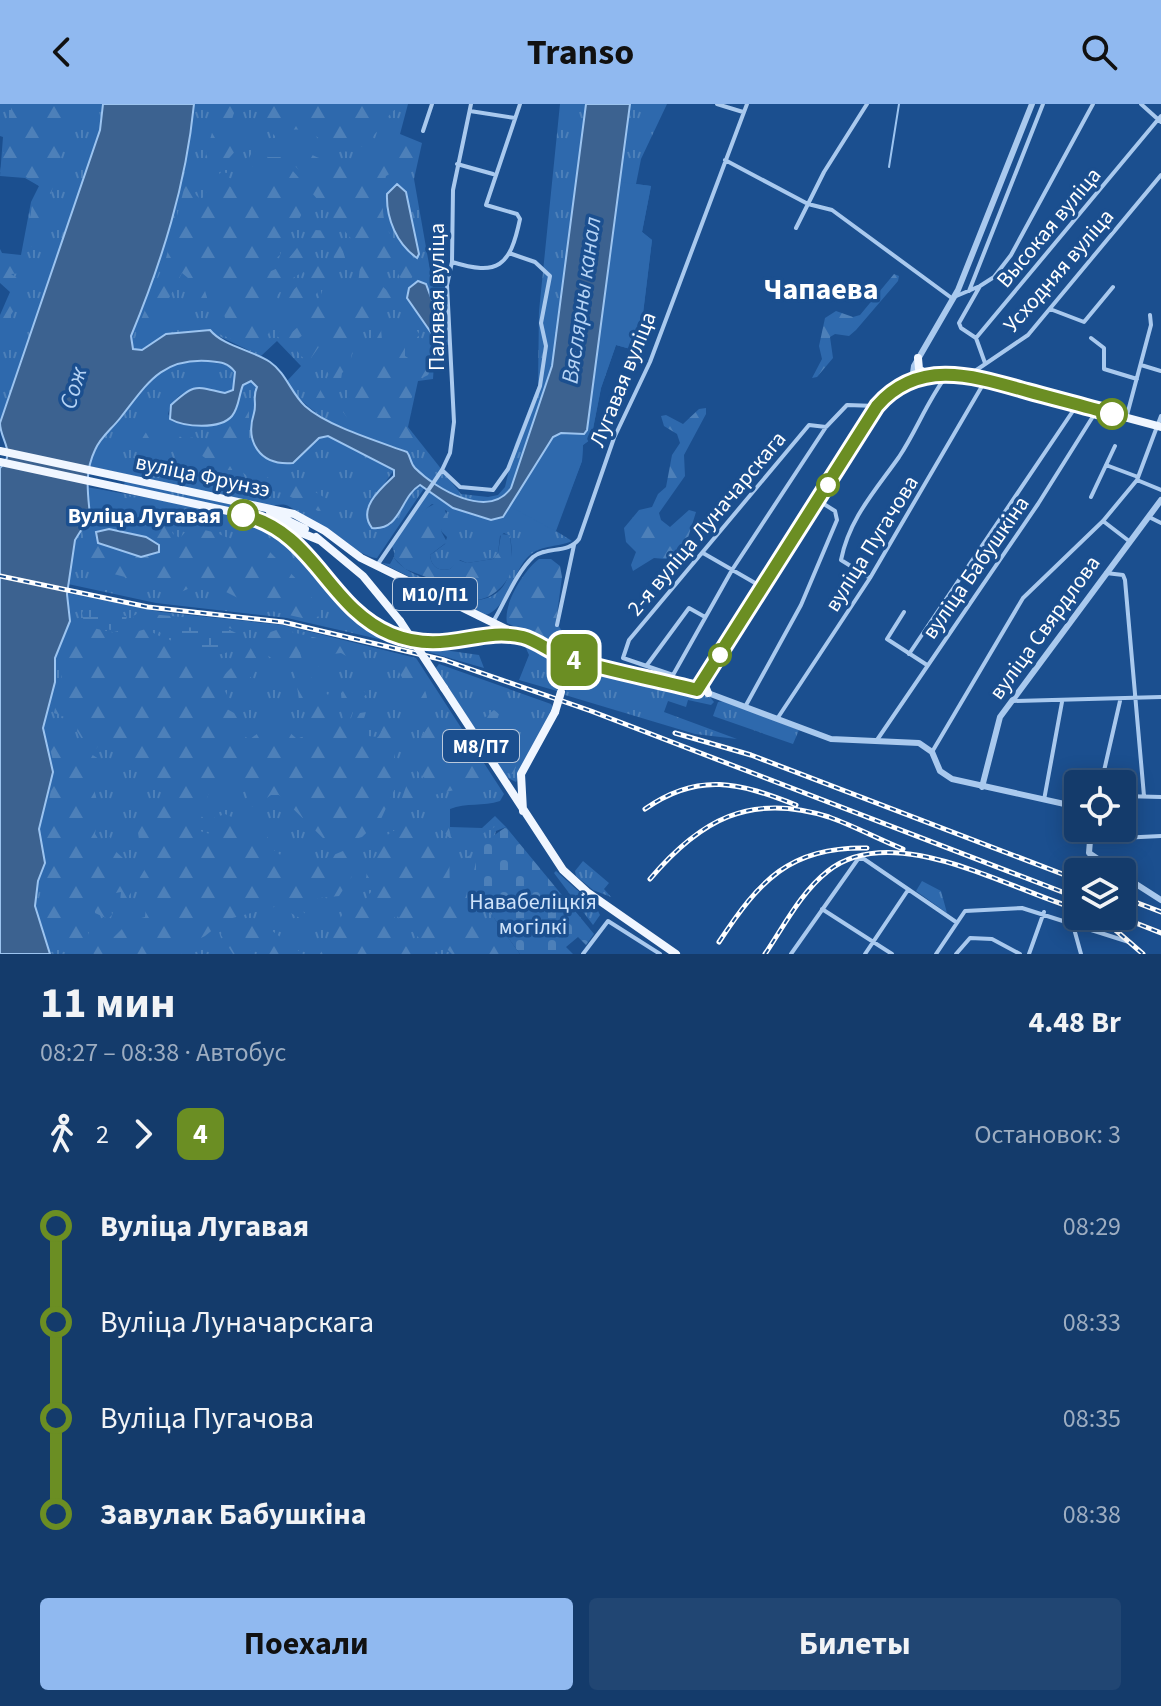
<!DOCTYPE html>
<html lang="ru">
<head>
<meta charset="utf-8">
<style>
	:root { --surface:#143b6b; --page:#214673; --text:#f1f3f6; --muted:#9dadc1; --line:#33557e; --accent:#90b9f0 }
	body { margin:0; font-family:"Source Sans 3",sans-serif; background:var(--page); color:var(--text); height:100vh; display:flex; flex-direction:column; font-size:30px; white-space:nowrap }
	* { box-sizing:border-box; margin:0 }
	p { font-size:26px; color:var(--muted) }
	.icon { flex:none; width:44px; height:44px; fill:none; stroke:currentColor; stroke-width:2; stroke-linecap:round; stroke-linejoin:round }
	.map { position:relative; height:850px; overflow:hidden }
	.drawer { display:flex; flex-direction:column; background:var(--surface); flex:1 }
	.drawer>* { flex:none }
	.badge { padding:0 16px; border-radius:12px; font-size:28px; line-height:52px }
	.tools { position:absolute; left:1064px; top:666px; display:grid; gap:16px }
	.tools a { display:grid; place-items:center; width:72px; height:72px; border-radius:8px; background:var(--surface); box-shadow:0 4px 20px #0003,0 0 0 2px var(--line); font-size:40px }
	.map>.badge { position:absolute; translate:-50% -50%; box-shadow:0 0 0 4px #fff }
	.legs { display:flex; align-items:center; gap:12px; height:88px; padding:0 40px; font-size:26px }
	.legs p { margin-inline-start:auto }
	.summary { display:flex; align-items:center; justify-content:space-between; height:136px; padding:0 40px }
	h1 { font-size:44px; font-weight:700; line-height:60px }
	.cta { display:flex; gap:16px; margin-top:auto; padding:16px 40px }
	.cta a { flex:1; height:92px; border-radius:8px; background:var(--accent); color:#111; font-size:32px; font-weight:700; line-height:92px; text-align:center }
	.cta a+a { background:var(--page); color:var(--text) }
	ul { padding:0 40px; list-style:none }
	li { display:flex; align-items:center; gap:28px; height:96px; font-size:30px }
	li i { display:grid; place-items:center; width:12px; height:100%; margin:0 10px; background:currentColor }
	li i::after { content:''; width:20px; height:20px; margin:-10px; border:6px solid; border-radius:50%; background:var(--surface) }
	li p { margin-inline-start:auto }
	li:first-child i { background:linear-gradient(#0000 50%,currentColor 0) }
	li:last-child i { background:linear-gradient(currentColor 50%,#0000 0) }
	header { display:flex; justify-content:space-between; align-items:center; height:104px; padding:0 40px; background:var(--accent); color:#111; font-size:36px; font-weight:700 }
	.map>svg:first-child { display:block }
	.grass { fill:url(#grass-tufts); fill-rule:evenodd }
	.forest { fill:url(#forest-firs) }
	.wetland { fill:url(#wetland-marsh) }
	.cemetery { fill:url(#cemetery-stones) }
	.pitch { fill:#2e69ad }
	.water { fill:#3c6290; stroke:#9cc4f0; stroke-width:2 }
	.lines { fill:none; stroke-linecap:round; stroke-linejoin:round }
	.stream { stroke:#9cc4f0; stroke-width:2 }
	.minor { stroke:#a9c9ee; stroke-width:4 }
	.tertiary { stroke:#a9c9ee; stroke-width:6 }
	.primary { stroke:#f0f6ff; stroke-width:8 }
	.rail-casing { stroke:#fff; stroke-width:5 }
	.rail { stroke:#1b4f8f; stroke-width:2; stroke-dasharray:6; stroke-linecap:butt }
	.primary-bridge { stroke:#f0f6ff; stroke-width:8 }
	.line-1-casing { stroke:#fff; stroke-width:18 }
	.line-1 { stroke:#6b8e23; stroke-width:12 }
	.stop-1-dot { fill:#fff; stroke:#6b8e23; stroke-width:4 }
	.labels { text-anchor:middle; stroke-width:7; stroke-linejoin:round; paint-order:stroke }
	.shield { fill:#1b4f8f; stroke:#bbcadd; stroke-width:2 }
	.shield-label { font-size:20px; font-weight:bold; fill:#fff }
	.street-label { font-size:22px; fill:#fff; stroke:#1b4f8f }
	.stop-label { font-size:22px; font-weight:bold; fill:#fff; stroke:#1b4f8f; text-anchor:end }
	.park-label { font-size:22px; fill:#cfe3fa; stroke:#1b4f8f }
	.water-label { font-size:24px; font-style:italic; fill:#b5d3f5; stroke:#1b4f8f }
	.district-label { font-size:30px; font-weight:bold; fill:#fff; stroke:#1b4f8f }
</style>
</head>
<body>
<header><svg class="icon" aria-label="back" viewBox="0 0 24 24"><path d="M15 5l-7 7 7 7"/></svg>Transo<svg class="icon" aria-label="search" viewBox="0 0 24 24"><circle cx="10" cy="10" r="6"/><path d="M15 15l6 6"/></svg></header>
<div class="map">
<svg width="1161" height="850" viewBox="0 0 1161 850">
	<defs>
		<pattern id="grass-tufts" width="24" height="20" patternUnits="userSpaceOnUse" patternTransform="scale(2)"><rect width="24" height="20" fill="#2e69ad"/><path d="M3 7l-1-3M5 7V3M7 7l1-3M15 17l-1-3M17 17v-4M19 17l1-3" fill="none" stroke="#4d80b9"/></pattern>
		<pattern id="forest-firs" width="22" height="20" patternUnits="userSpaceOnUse" patternTransform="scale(2)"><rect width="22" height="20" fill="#2e69ad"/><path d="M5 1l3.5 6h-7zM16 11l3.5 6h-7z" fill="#4d80b9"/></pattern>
		<pattern id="wetland-marsh" width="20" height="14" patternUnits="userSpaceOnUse" patternTransform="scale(2)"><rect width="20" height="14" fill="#2e69ad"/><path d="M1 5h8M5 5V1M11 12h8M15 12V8" fill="none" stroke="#4d80b9"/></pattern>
		<pattern id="cemetery-stones" width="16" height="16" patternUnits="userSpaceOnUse" patternTransform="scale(2)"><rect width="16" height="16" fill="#2e69ad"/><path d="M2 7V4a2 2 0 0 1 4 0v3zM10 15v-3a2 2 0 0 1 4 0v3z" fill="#4d80b9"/></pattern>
	</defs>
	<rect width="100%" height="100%" fill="#1b4f8f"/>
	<path class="grass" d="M0,0H103L100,28L0,319V211L10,188L0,179V145L2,149L21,151L31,98L39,82L25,74L0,72L3,33L0,32Z
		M194,0H408L400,30L422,39L414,75L433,183H445L448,241L435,242L433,275L418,277L408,323L461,390L488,393L498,391L505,383L515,340L538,282L539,207L560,0H586L552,262L514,378L504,393C474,407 437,385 415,364C410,359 411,353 407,347C364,333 309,318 287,277L301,262L277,237L261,252L206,226L166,230L142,246L133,245L131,232C162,157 186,81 194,0Z
		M630,0H667L641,55L636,80L651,82L642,128L652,136L640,234L634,246L616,241L601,284L591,335L583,341L582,357L556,427L572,437C556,444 539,440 526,455C513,470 505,507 485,511L382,459L390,460L395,451L392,442L429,386C448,402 478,419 503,413L553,333L587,323ZM432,400L447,407L441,427L447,433L445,440L430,451C431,462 438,468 450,465L460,456L467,459L493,455L498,449L500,432L504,429L510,432C516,464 508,500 466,496C447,475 412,478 394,454C397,434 415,413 432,400Z
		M205,257L231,262L236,270L235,284L225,289C203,284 177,280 168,310L172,317L205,321L235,308L243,281L251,277L257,283C252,294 257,299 254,309C247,338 258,362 293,359L319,334L328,332L394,366L367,404V417L375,425L390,421L414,384L425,383L377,454C364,456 305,412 290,403C284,399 277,401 271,402L89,362C98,334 146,270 173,260C182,256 195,258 205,257Z
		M125,377L251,405L287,421L124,381Z
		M86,383C150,394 218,405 277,427C305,437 327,490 351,509C368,523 397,531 409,542L287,514L156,499L68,480L76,433L90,412Z
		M67,489L161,508L283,521L416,554L504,690L500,697C483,703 466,698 450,705V723L482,724L495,712L506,723L496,727L478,792L520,850H50L35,802L38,777L45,759L39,725L53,668L43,624L55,578V554L70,517Z
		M525,542L555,558L561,574L557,587L519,576L529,551Z
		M423,543L479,551L484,564L425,547Z
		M439,560L551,600L553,604L516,678L506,673L436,564Z
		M597,567L710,593L714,598L711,601L688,596L686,603L668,597L664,608L737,635L695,630L565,591C567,574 580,567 597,567Z
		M724,597L799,626L793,640L713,612L718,598Z
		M583,757L609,779L604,785L611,793L593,786L576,772L575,767Z
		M556,767L596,803L600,811L593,821L554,769Z
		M922,777L941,787L947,809L916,787Z"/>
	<path class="forest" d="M11,0H68L69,22L51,90L26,73L0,68L6,34L19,27L11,16Z
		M220,0H237L231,18L247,36L260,37L254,42L238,44L223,61L209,56L206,50Z
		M261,0H402C381,13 377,40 350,48C322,46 316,22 292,26L287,36L280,37L264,21Z
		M396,34L412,38L417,46L408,78L393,68L386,72C382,88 380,116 390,130C399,143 415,150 418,166L405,182L396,166L385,161L379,165L382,182L397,195L398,202L387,208L376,198L371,199V217L363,228L361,243L352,249L349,263L342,269L339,288L331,301L320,300L316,294L329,271L322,257L331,253V243L321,240L311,254L305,256L296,246L313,223L290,241L275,231L280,227L290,230L299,222L296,217L284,221L289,211L277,203L306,173L304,168C285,175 277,194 265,208L269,229L254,243L216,229V222L227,221L217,185L221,171L217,167L203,180L208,197L204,207H196L183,198L188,174L182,169L164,204L161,221L145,236L137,234L136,228L166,154L190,62L196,60L201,64L193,88L201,96L221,68L227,69L228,81L237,87L247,85L260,74V68L247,58L252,48L262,46L268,53H281C288,63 300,73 305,83C313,99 292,129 281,139L280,151L260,168C286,171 297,137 314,126L337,127L346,157L344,163L334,160L333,143L328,137H322L310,150L321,156L328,169L314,194L319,197L323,184L330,183L334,203L357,189L360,163L352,148L354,138L312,89L311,78L292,59L289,41L296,39C312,56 340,63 361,55L370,59L383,53Z
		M32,100L44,105C49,118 39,140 26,146Z
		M0,154L29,164L25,169L11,170L23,178L21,195L0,228V215L13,186L0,175Z
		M894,170L899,172L898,177L856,226L849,232L835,230L830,233L833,254L817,273L812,274L822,255L819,242L825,214L836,207L853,213L860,211Z
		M410,217L420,231L405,242V252L413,257L427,254L432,262L428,271L416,277L405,320L417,340L413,348L380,336L362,320L349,316L343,308L352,280L370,257L374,226L381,225L382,236L395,243L404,232L402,220Z
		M706,304V310L684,351L685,372L659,409L661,416L670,423L689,406L696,408L687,437L666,455L654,454L633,467L631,461L636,448L626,438L624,424L639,406L652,403L658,390L666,383L672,351L680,339L677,330L664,322L661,312L666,311L683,320L699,305Z
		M249,305V336L233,352L275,378L302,380L327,395L331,406L318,407L283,389L262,385L240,366H222L201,351L178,357L170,341L140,338L151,320L160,315L183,335L196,333L207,339L211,327Z
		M127,392L217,410L231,420L223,424L125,403L121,396Z
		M435,400L444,404L448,414L441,427L447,438L430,451C431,462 438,468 450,465L458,456L467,459L493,455L498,449L501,430L510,431L513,464C505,484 488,499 466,496L455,484L405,465L394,454C395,436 417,406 435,400Z
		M130,411L169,421L173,430L180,434L188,425C218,423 242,445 270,448L308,487L321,511L311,516L258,504L210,480H199L181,488L95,465L88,456L82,427L95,414L113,417Z
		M539,455H551L560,462L562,473L556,518L564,530L585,538V548L557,543L507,519C503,500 524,466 539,455Z
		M139,509L246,519L252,522L243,527L208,520L134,518L133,512Z
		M80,521L124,531L146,525L167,536L174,545L186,542L198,547L203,560L218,555L225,570L231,564L236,546L249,541L258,557L254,570L241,582L228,583L225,587L229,595L227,605L243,614V630L249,636L271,619H279L297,635L304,632L311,622L299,596L295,568L265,550L261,536L265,530L279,525L355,543V557L341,549L333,550L327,572L314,557V540L301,538L298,541L305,567L328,591L335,621L343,618L341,589L347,583L368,589L356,599L350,615L354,619L360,609L366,608L362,621L368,632L378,633C385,624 380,615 395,615L402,622L392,662L397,680L381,715L362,733L341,739L327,738L279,691H271L254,703L248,701L247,686L257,679L261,685L265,683L260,675L247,679L240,669L230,681L211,685L200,710L207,719L200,727L210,730V741L217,738L214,714L225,710L265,728L274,746L288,757H319L355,742L364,741L355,757L354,769L339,792L301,796L299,803L308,813L305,817L278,802L225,816L205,832L183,843L181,850H93L100,833L112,835L130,817L145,813L146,802L135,782L149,758C139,741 131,720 147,703L162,704L167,697L151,674L128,664L127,651L110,633L100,632L97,644L89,647L77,627L81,614H67L54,609L62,572L58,552L68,530Z
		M400,554H404C409,571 432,583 426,601L414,606L404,597L406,581L398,566Z
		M494,606L499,610L494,626L516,663L513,670L507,669C497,655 479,630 484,614Z
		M440,613C456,620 462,636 461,652L484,666L483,679L434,691L428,689L427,677C424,672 416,668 415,663C413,648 426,617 440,613Z
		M57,617L69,625L66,637L69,646L91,650L99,655L91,674L99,704L95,730L99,736L110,733L112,744L124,755L121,774L132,787L125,798L130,808L125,812L119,808L121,788L110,790L112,811L108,815L95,809V797L89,795L82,820L88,828L91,841L75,848L52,839C37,808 33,786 55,759L42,729L55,667L46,624L49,619Z
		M414,678L419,699L400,711L398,705L407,680Z
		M436,711L448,720L451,733L457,738L495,718L500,720L458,743L434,718Z
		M408,717L422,720L449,748L450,786L460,783L463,754L471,751L464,814L487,823L507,850H480L468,842L462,845L461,850H452L444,842L420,835L396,811L393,816L383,813L381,817L414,850H320L354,790L358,789L363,798L369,797L368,791L375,784L365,780L368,762L382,744L386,732Z
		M245,816L259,817L303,850H263L235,824Z
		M230,821L235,832L255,850H233L221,831L223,823Z"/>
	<path class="wetland" d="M85,503L126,512L128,526L122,529L84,519L82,509Z
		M168,522L230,526L238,530L239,536C225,566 185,542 163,533L160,528Z"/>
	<path class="cemetery" d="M506,723L594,830L586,841L578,833L566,843L573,850H520L478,792L473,771L480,741Z"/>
	<path class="pitch" d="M586,0H630L620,78L651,82L642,128L652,136L640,234L634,246L616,241L601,284L591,335L583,341L582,357L555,427L511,403L551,335L532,316L552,262Z"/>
	<path class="water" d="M103,0H194C186,81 162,157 131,232L133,245L142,246L166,230L210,226C223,242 252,246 270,258C286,269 291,289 305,302C327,322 377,337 407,348C411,353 410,359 415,364C436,385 488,416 511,384L552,262L586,0H630L587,326L584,330L561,329L553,333L503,413L491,416L453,404L420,381C400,393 401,427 372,424C357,405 380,385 394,372V366L328,332L319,334L293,359C259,362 245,337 254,309C257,299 252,293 257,283L251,277L243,281C239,290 239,304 232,312C220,326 184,323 170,315L171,301C196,278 196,283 225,289L233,286L235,268C228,258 219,258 208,257C161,254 147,280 121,313C112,325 101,332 95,346C84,369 88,389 90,412L75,436L67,490L70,517L55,554V578L43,624L53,668L39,725L45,759L38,777L35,802L50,850H0V364C17,349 0,336 0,319L100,26Z
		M397,80L406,88L419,150L417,154C397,140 386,115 387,90Z
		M418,177L426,180L433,199L432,230L407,194L409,184Z
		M109,425L146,433L159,441V448L141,453L98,439L96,428Z"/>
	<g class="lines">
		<path class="stream" d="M889,63L899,0"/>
		<path class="minor" d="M717,0L743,8
			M1141,0L1161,18
			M470,7L515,14
			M423,27L432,0
			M725,56L808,100L832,106L953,195
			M457,60L493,70
			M796,124L824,68L867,0
			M452,158C498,172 510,163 520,115L517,110L486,101L520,0
			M969,187L1043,0
			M954,193L980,182
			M1050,205L1084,218L1113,183
			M976,234L961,224L959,219L980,182L994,173L1011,151L1093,0
			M1091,234L1104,244V265L1137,275
			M985,259L976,234L1161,12
			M1141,261L1161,267
			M972,269L1028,231L1161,71
			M1127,311L1151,221L1150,211
			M826,323L809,321L629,536L623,554L673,571L732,466L826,323L847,301L876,302
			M1106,361L1138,373
			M443,367L460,383L493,386L508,365L540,282L546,242L541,219L550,172L535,158L509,149
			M1137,376L1161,386
			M1091,393L1115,342
			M1149,413L1161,419
			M1103,417L1129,437
			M703,449L762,483
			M378,460L442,366L450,349L454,318L447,181L452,158L453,86L471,0
			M1106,469L1123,471L1125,476L1144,692
			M870,474L841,456C849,415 875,387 899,353C917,326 927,297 947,271
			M904,508L887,535L927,561
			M493,518C505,498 516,469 533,453C547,442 568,450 579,435L614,334L650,258L747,0
			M557,521L574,441
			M909,550L1077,301
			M647,561L689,504L705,513
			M1013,597L1161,593
			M745,603L801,501L837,416L835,407L819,397
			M777,615L870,474L985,277
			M877,636L1038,400L1097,306
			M932,648L1023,494L1103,417L1137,376L1161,312
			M1101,680L1120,597
			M1122,692L1161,693
			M1044,696L1062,598
			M1120,734L1161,732
			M822,805L892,850
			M1073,821L1081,850
			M583,850L608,817L660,850
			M791,850L858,755H864L956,818
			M865,850L908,786
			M936,850L965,807L1022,804L1129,838
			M956,850L970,834L992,835L1020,850
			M1029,850L1044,808"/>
		<path class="tertiary" d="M912,276L914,262L958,186L1032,0
			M708,589L831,635L919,639L932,648L940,667L952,675L1078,703
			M982,683L1000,613L1161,396
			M1091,724L1089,749L1117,768
			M1122,771L1161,796"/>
		<path class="primary" d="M918,254L919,265L928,271
			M0,347L294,410L325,427L361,454L561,552L697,586L877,302C898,277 928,268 960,269L1161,323
			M0,358L228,407L282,421L319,436
			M270,408L305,425
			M275,422C329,461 353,530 427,540C458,544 488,530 519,533
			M316,433L363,472L400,517
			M565,577L577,567L596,562
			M703,577L708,589
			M444,584L563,766L587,788L676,850
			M523,707L521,670L555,608"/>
		<g class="rail-casing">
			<path id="rail" d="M0,472L148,503L283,518L444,556L591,607L1078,794
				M675,629L751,651L1078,776
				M645,705C699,667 740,679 796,701
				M650,775C700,716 750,688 829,713C854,722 878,735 903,745
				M1122,793L1161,808
				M1089,812L1112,823L1143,850
				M1118,812L1161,829
				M719,838C760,776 789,743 867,744
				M765,850C784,822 801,788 828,767C892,716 1007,784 1074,804"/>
		</g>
		<use href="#rail" class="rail"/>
		<path class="primary-bridge" d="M400,517L444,584
			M555,608L561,588"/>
	</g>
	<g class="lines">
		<g class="line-1-casing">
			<path id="line-1" d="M243,411C315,428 327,503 391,530C446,552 478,522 523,533C538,537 551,549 567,554C609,567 654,575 697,586L877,302C919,254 974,272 1027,287C1056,295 1084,302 1112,310"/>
		</g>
		<use href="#line-1" class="line-1"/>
	</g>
	<g class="stop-1-dot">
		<circle cx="1112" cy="310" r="14"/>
		<circle cx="828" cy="381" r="10"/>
		<circle cx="243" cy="411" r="14"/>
		<circle cx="720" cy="551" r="10"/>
	</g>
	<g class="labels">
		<g class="shield">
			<rect x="393" y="474" width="84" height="32" rx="6"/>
			<rect x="443" y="626" width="76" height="32" rx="6"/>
		</g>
		<g class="shield-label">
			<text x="435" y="497">М10/П1</text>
			<text x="481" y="649">М8/П7</text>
		</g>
		<g class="street-label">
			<text transform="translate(1048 123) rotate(-50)" y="8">Высокая вуліца</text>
			<text transform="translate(1058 166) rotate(-49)" y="8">Усходняя вуліца</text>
			<text transform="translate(436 193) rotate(-90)" y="8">Палявая вуліца</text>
			<text transform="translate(622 275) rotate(-68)" y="8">Лугавая вуліца</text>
			<text transform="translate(203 371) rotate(12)" y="8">вуліца Фрунзэ</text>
			<text transform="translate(706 419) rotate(-50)" y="8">2-я вуліца Луначарскага</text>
			<text transform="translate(871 439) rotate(-58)" y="8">вуліца Пугачова</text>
			<text transform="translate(975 463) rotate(-55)" y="8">вуліца Бабушкіна</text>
			<text transform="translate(1044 523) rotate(-54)" y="8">вуліца Свярдлова</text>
		</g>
		<g class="stop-label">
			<text x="221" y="419">Вуліца Лугавая</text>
		</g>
		<g class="park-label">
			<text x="533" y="805">Навабеліцкія<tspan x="533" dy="25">могілкі</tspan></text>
		</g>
		<g class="water-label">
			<text transform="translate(581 196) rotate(-82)" y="8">Вяслярны канал</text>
			<text transform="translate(73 284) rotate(-73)" y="8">Сож</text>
		</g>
		<g class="district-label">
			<text x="821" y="195">Чапаева</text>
		</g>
	</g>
</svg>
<div class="tools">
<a><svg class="icon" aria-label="locate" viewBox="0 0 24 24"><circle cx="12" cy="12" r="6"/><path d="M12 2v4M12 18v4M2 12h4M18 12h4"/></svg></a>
<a><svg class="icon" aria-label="layers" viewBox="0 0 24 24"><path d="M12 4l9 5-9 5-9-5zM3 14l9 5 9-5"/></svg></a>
</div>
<b class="badge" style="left:574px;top:556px;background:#6b8e23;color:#fff">4</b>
</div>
<section class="drawer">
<div class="summary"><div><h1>11 мин</h1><p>08:27 – 08:38 · Автобус</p></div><b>4.48 Br</b></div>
<div class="legs"><svg class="icon" aria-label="walk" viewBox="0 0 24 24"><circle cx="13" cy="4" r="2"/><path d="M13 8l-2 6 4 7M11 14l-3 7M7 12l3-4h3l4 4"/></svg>2<svg class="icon" aria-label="forward" viewBox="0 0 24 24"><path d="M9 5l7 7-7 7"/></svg><b class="badge" style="background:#6b8e23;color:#fff">4</b><p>Остановок: 3</p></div>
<ul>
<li><i style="color:#6b8e23"></i><b>Вуліца Лугавая</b><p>08:29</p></li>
<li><i style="color:#6b8e23"></i><span>Вуліца Луначарскага</span><p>08:33</p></li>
<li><i style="color:#6b8e23"></i><span>Вуліца Пугачова</span><p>08:35</p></li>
<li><i style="color:#6b8e23"></i><b>Завулак Бабушкіна</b><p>08:38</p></li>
</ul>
<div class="cta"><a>Поехали</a><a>Билеты</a></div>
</section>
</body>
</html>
